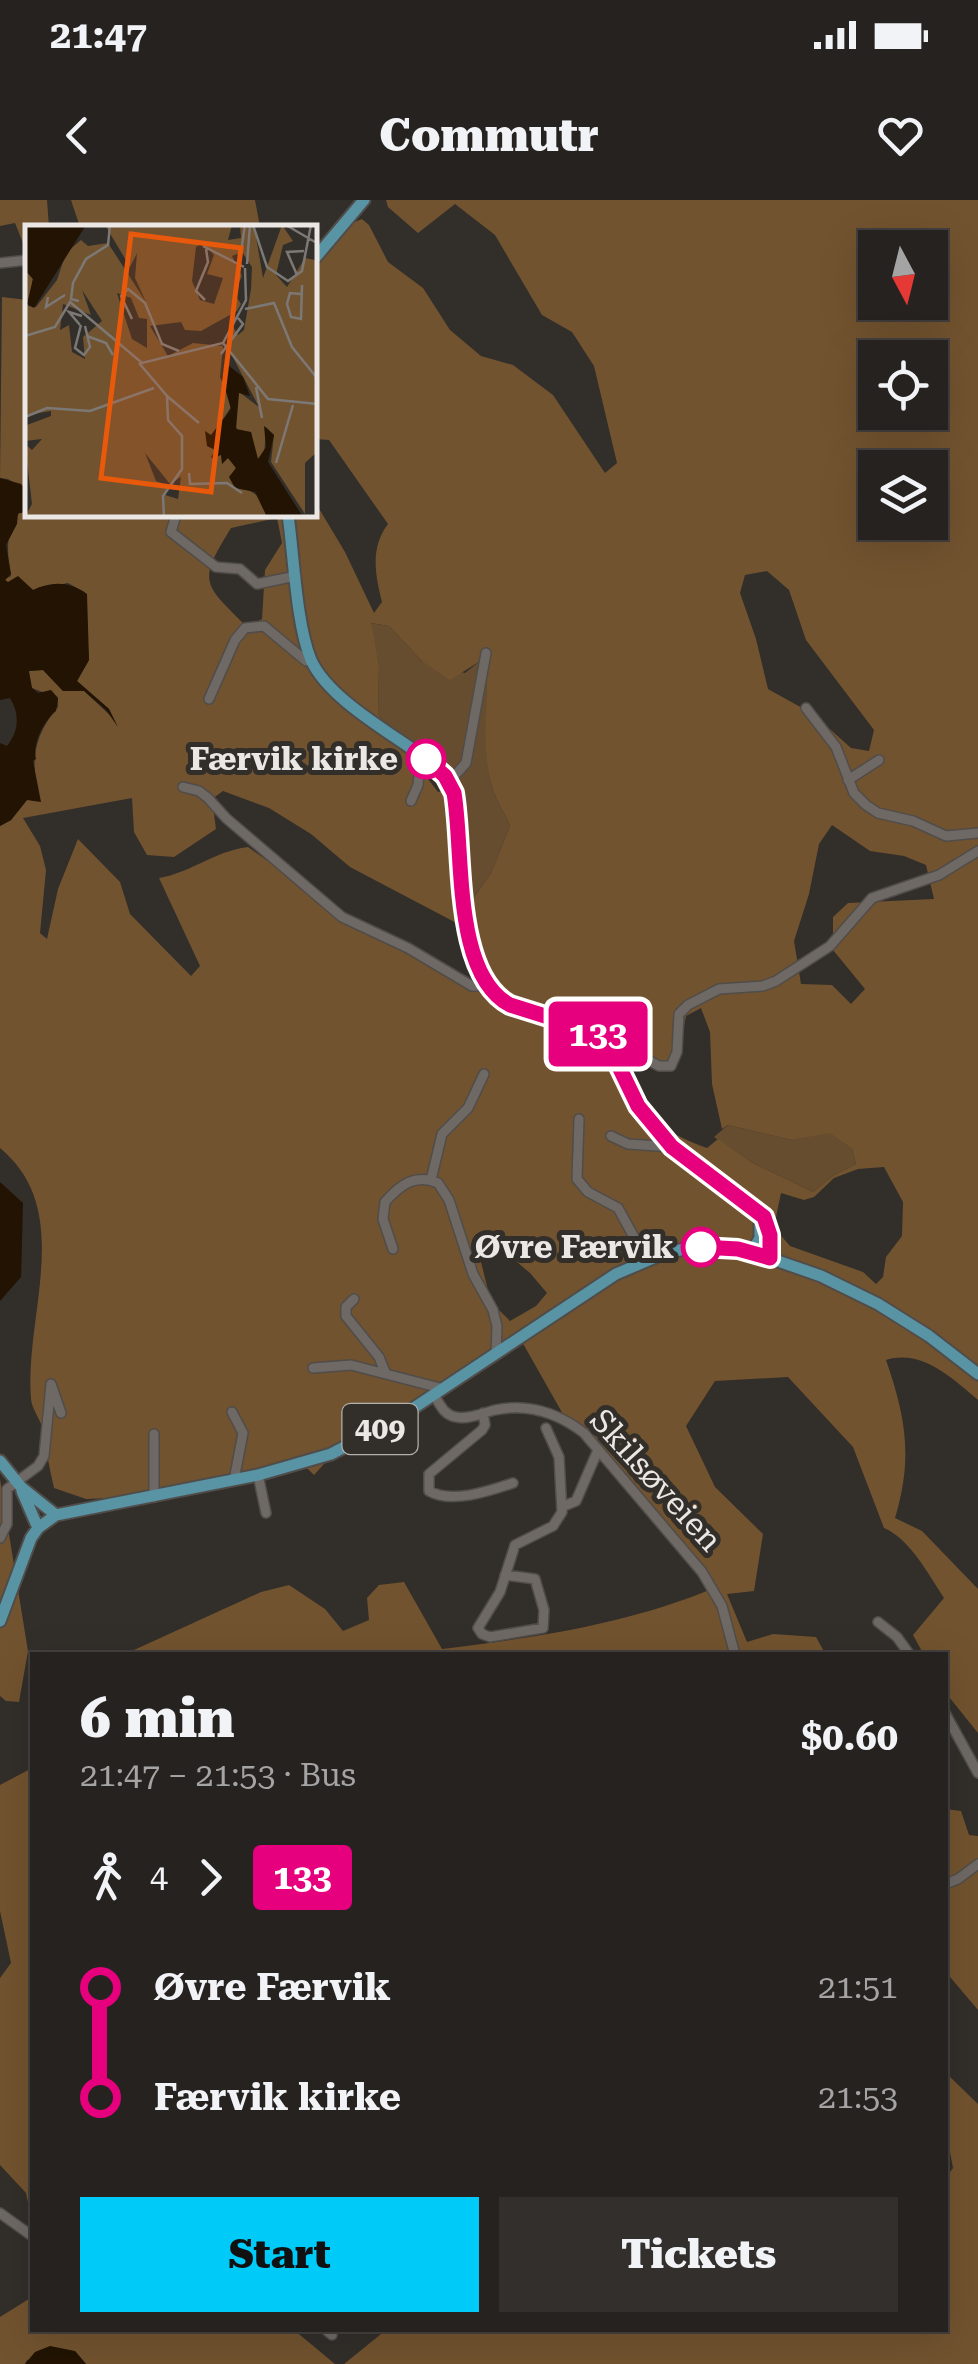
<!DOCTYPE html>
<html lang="en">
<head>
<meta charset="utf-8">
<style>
	:root { --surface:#262220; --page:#322f2d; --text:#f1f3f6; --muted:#a4a4a5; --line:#423f3e; --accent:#00cbf8 }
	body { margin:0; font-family:"Roboto Serif",serif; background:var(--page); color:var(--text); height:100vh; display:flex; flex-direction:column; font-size:38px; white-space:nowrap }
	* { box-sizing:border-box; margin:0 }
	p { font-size:32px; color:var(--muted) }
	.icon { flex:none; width:55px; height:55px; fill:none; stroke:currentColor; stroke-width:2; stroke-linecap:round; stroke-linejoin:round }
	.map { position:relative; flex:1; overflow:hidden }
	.side { position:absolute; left:30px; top:1452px; width:918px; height:680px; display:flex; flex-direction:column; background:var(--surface); border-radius:0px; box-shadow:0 10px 40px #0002,0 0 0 2px var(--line) }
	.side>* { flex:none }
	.badge { padding:0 20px; border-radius:8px; font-size:35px; line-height:65px }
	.needle { width:65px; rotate:173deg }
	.fabs { position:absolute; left:858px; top:30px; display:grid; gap:20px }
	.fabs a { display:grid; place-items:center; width:90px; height:90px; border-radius:0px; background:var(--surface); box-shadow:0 10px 40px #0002,0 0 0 2px var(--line); font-size:50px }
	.map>.badge { position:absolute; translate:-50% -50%; box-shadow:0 0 0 5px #fff }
	.legs { display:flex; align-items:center; gap:15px; height:110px; padding:0 50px; font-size:32px }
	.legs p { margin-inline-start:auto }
	.headline { display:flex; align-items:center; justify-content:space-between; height:170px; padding:0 50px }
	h1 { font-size:55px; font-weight:800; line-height:75px }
	.primary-button { display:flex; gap:20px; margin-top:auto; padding:20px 50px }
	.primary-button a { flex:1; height:115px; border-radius:0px; background:var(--accent); color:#111; font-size:40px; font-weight:800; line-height:115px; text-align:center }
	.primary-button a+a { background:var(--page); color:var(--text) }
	ul { padding:0 50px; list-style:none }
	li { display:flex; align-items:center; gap:35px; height:110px; font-size:38px }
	li i { display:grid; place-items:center; width:15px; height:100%; margin:0 12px; background:currentColor }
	li i::after { content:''; width:25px; height:25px; margin:-12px; border:8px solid; border-radius:50%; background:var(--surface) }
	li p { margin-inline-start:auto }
	li:first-child i { background:linear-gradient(#0000 50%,currentColor 0) }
	li:last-child i { background:linear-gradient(currentColor 50%,#0000 0) }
	.status { display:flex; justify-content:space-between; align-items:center; height:70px; padding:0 50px; background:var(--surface); direction:ltr }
	.status svg { height:28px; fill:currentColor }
	header { display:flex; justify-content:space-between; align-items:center; height:130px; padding:0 50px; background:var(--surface); font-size:45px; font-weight:800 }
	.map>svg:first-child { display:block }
	.green { fill:#674d2f }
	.forest { fill:#72532f; fill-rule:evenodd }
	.water { fill:#221302 }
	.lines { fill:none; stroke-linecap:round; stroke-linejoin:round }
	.minor-casing { stroke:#504c4a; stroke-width:12 }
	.major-casing { stroke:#504c4a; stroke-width:15 }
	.minor { stroke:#6e6964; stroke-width:9 }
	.major { stroke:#5894a4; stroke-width:11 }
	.line-1-casing { stroke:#fff; stroke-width:22 }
	.line-1 { stroke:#e6007e; stroke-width:15 }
	.stop-1-dot { fill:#fff; stroke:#e6007e; stroke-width:5 }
	.labels { text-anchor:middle; stroke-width:10; stroke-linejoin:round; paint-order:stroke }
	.shield { fill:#322e2a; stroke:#b3b0ad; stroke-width:2.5 }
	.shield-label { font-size:30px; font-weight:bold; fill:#eae7e5 }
	.stop-label { font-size:32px; font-weight:bold; fill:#eae7e5; stroke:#322e2a; text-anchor:end }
	.street-label { font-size:32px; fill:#eae7e5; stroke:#322e2a }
	.inset-road { fill:none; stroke:#7c7875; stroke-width:2.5 }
	.view { fill:#e8590c; fill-opacity:0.15; stroke:#e8590c; stroke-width:5 }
	.inset-edge { fill:none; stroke:#eae7e5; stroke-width:5 }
</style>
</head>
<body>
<div class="status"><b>21:47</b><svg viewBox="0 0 49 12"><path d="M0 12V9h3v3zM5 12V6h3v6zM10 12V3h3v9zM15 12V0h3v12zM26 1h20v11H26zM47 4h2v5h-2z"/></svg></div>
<header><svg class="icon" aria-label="back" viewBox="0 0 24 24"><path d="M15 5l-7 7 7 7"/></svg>Commutr<svg class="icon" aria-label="heart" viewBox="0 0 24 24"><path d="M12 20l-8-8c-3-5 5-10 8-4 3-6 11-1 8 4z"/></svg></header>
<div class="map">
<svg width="978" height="2164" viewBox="0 0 978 2164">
	<rect width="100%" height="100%" fill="#322e2a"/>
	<path class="green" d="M370,423L389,426L423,462L465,473L485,457C490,498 481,542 491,583C494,598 505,612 510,626L491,673L466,708C462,655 467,554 399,541L378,514L379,465Z
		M728,925L792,940L830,932L852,949L856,964L834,975L813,992L751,962L714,937Z"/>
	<path class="forest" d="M0,0H47L49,27L28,28L27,53L15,23L0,26Z
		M71,0H255L260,27H80Z
		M386,0H978V1200C952,1178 922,1149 886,1160C906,1218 913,1258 895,1318L922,1331L978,1389V1533L945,1492V1455H924L913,1435L944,1398C929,1375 910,1339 884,1328L853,1247L788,1177L715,1181L686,1226L715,1287L763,1334L754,1391L727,1394L747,1442L773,1434L816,1437L826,1455H123L261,1392L289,1385L325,1409L343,1431L369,1420L367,1398L379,1385L404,1382L442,1449C533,1438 629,1424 714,1388L564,1216L521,1140L332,1255L314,1275L308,1269L284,1267L136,1297L86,1299L54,1288C49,1268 46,1247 42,1227C39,1217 32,1209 31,1199C24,1115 76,1011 0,948V626L11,620L27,600H39C31,562 32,538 58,507V498L32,488L27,475L29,471L43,470L63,491H84L113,518L109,509L77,481L89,460L84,392L68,383L33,390L24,382H7L5,379L11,376C6,349 5,323 27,306L28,315H315V302L345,352L374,413L382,402C375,374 370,348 388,324L329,240L315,239V58L342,27L362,19L369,25L388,62L423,88L450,130L481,156L513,165L553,195L605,273L617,263L594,166L572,132L542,115L495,35L455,4L418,33L388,7ZM875,48H930V102H875ZM875,158H930V212H875ZM875,268H930V322H875ZM277,318L282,343L265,370L262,419L247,427C203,383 197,383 231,328ZM767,371L789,390L806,440L874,530L869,551L851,548L813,514L768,489L756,439L740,393L745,375ZM371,423L389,426L423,462L450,480L485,458C490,499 480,543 491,583C494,598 505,612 510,626L491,673L467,707L451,601L446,590L438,592L378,514L379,465ZM223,591L269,608L311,634L350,667L464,727L481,788L370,733L248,647C212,652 193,672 159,678L200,766L191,776L130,714L120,682L78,639L58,689L47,739L40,733L46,670L40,646L23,618L132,598L134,632L147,655L174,657L216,629L212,599ZM832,625L870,651L904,656L926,665L934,699L848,703L833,717V750L865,789L851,804L832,785L801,784L794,741L809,694L819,644ZM701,808L710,832L712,884L722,929L728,925L792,940L830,933L852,949L856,964L834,975L813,992L751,962L718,939L707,948C648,927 640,906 618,850L662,868L676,866L686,816ZM884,967L903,1002L902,1036L886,1057L883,1077L876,1084L863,1072L790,1046L777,1031L775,1022L781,993L804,1000L814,997L834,978L858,969ZM491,1040L530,1073L547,1093L536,1106L510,1121L491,1102L480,1058Z
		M2,97L27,100V291L8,279L0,278Z
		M0,1279L28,1451L19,1502L6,1501L0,1496Z
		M32,1568V2021L26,1993L0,1965V1778L11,1763L0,1711V1585Z
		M945,1609L961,1611L969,1635L978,1636V1810L945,1771Z
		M947,1874L978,1904V2164H344L386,2130H945V1979L953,1968L945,1926Z
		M32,2097V2130H294L335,2164H86L75,2151L27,2160L25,2164H0V2117Z"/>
	<path class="water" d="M0,278L21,284L27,291V306L22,313H18L17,324L6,345L11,374L5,380L8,382L18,376L33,390C51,381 70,381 87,394L89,460L77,481L109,509L118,527L106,510L84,491H63L43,470L29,471L32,488L38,493L51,490L58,498L56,511C44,520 32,544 36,559L33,561L41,602L27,600L11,620L0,626V543L7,546C19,531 20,514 10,498L0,500Z
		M0,982L23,1003L21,1077L0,1101Z
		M50,2146L75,2151L86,2164H25L35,2152Z"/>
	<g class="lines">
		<g class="minor-casing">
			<path id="minor" d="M0,63L28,60
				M176,315L171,332L216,367L240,369L257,384L296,376
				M209,499L235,440L245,428L264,426L306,461L311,459
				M806,508L836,547L854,593L866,605L878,613L913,621L946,636L978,633
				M848,580L879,560
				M449,582L466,563L486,453
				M183,587L199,591L208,598L226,618L342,717L408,748L472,786H487
				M411,601L418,585L421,555
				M611,848L620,845L659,866H671L677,852L679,814L688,805L719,789L763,786L776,781L830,746L872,698L939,675L978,651
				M579,919L577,979L588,992L618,1008L646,1059
				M611,936L628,944L672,947
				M431,980L442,934L468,908L484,874
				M393,1049L383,1019L385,1002C400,985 415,973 438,983L449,1000L473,1074L493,1110L497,1126L496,1154
				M354,1099L346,1107V1116L379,1157L385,1172
				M313,1168L351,1165L444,1189
				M434,1195C440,1205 444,1215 456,1217C468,1220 483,1213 495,1210C528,1203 558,1213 584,1233L702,1372L722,1406L735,1455
				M232,1212L243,1233L234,1280
				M483,1213L485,1225L482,1230L429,1274V1291C452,1304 489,1291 513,1283
				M154,1234V1297
				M258,1275L266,1313
				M564,1306L576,1301L598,1250
				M0,1338L7,1324V1289L38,1266L44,1256L51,1184L61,1213
				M505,1375L535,1379L544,1410L543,1428L490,1437L482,1434L478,1428L500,1392L515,1345L553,1326L562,1312L559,1257L546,1228
				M878,1422L897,1437L910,1455
				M945,1513L978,1573
				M945,1684L958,1679L978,1664
				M0,2013L32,2036
				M326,2130L332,2135"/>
		</g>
		<g class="major-casing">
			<path id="major" d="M315,58L364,0
				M288,315C294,357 296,423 311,460C330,502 398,536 434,565L445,577L454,593C464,651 452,775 510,805L596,832L611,848L638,905L672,947L764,1017L770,1035V1058
				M752,1052L760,1038V1017
				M0,1261L21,1287L56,1315
				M22,1291L38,1328
				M0,1421L31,1338L38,1328L56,1315L258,1275L331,1254L391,1223L616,1074L665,1053L695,1047L752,1052L821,1076L878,1104L929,1136L978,1174"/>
		</g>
		<use href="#minor" class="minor"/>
		<use href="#major" class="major"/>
	</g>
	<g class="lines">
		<g class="line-1-casing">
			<path id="line-1" d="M426,559L445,576L454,593C464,651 452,774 510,805L596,832L610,848L638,906L672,947L764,1017L770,1035V1058L738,1049L701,1047"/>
		</g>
		<use href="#line-1" class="line-1"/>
	</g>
	<g class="stop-1-dot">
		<circle cx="426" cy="559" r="18"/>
		<circle cx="701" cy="1047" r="18"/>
	</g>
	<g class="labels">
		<rect class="shield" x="342.5" y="1204" width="75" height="50" rx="8"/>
		<g class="shield-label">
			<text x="380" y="1239">409</text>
		</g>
		<g class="stop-label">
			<text x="398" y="570">Færvik kirke</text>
			<text x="674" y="1058">Øvre Færvik</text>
		</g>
		<g class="street-label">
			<text transform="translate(656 1280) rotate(48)" y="11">Skilsøveien</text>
		</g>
	</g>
	<g transform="translate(25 25)">
		<rect width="292" height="292" fill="#322e2a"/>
		<path d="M80,0H207L203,15L216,13L215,0H229L238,53L257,0L268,16L258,20L251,50L262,62L280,33L290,35L292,17L293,226L280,238V289L246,237L249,210L241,202L239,231L231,235L226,207L216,210L208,197L214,167L234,182L204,125L205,97L213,110L219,105L226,64L227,42L217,27L207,31L217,51L209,68L216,79L212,86L176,106L160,105L156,97L125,101L143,131L168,118L198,121L195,152L207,180L182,221L191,224L190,235L195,229L205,234L211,243L205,253L236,273L243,292H0L7,279L0,219L7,225L17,214L0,216L2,200L26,191V186L2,190L0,184V45L8,54L3,81L11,82L32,55L41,28L56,15L63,21L83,18L121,77L110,53L112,28L105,42ZM178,18L189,30L182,49L198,53L189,79L175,75L167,56L171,22ZM57,65L77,96L58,112L60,134L47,127L44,100L35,105L38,79L66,90ZM92,68L106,73L114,93L122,94V123L107,114ZM120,228L145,259L156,252L153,274L140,270L142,260L131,256Z" fill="#72532f" fill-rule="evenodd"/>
		<path d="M0,0H61L9,83L2,79L8,54L0,45ZM203,140L218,152L225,171L214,168L211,204L226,207L233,234L241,222L239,201L249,210L243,237L278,292H242L230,267L210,263L204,252L211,243L203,233L197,239L196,230L186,233L190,225L182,221L180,206L186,210L206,184L197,153Z" fill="#221302"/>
		<path class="inset-road" d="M228,0L242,42L263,56L277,46L286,0M261,0L290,17M178,21L219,42M222,39L225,0M214,40L220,0M272,50L262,27L279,26M276,69L265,68L262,79L266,92L276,94L277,60M23,72L21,82L40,70M180,75L171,66L183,37L181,24M54,76L46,74L48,58L61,34L83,20L85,0M220,84L249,78L267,122L292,153M107,94L96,71L103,64L120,78L137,119L154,126M55,100L44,87L57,91M56,100L50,123L59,130L65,122L60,101M0,111L30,102L45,77L117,138L198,118L221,75L220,43M62,111L81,118L88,130M198,118L243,174L293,179M196,129L218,99L213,93M114,138L142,171L143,195L157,211V244L138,271L139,293M231,162L237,193M142,171L174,198M0,192L22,183L65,186L129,163M251,238L268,180M164,248L165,259L202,258L217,268"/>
		<path class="view" d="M106,9L216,23L186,267L76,253Z"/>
		<rect width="292" height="292" class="inset-edge"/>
	</g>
</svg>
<div class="fabs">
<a><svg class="needle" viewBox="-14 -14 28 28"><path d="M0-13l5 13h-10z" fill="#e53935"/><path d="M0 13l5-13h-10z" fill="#a4a4a5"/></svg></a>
<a><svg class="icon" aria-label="locate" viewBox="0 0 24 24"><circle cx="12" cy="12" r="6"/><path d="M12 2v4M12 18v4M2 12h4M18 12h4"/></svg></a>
<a><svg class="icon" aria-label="layers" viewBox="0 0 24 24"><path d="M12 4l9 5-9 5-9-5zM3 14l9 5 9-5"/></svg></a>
</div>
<b class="badge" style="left:598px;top:834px;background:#e6007e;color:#fff">133</b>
<section class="side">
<div class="headline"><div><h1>6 min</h1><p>21:47 – 21:53 · Bus</p></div><b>$0.60</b></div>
<div class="legs"><svg class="icon" aria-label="walk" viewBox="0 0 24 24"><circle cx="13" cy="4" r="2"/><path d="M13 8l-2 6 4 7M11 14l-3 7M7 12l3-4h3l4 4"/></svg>4<svg class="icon" aria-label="forward" viewBox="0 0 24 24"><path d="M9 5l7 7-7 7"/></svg><b class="badge" style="background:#e6007e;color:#fff">133</b></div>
<ul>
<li><i style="color:#e6007e"></i><b>Øvre Færvik</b><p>21:51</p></li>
<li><i style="color:#e6007e"></i><b>Færvik kirke</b><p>21:53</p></li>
</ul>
<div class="primary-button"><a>Start</a><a>Tickets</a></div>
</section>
</div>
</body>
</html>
